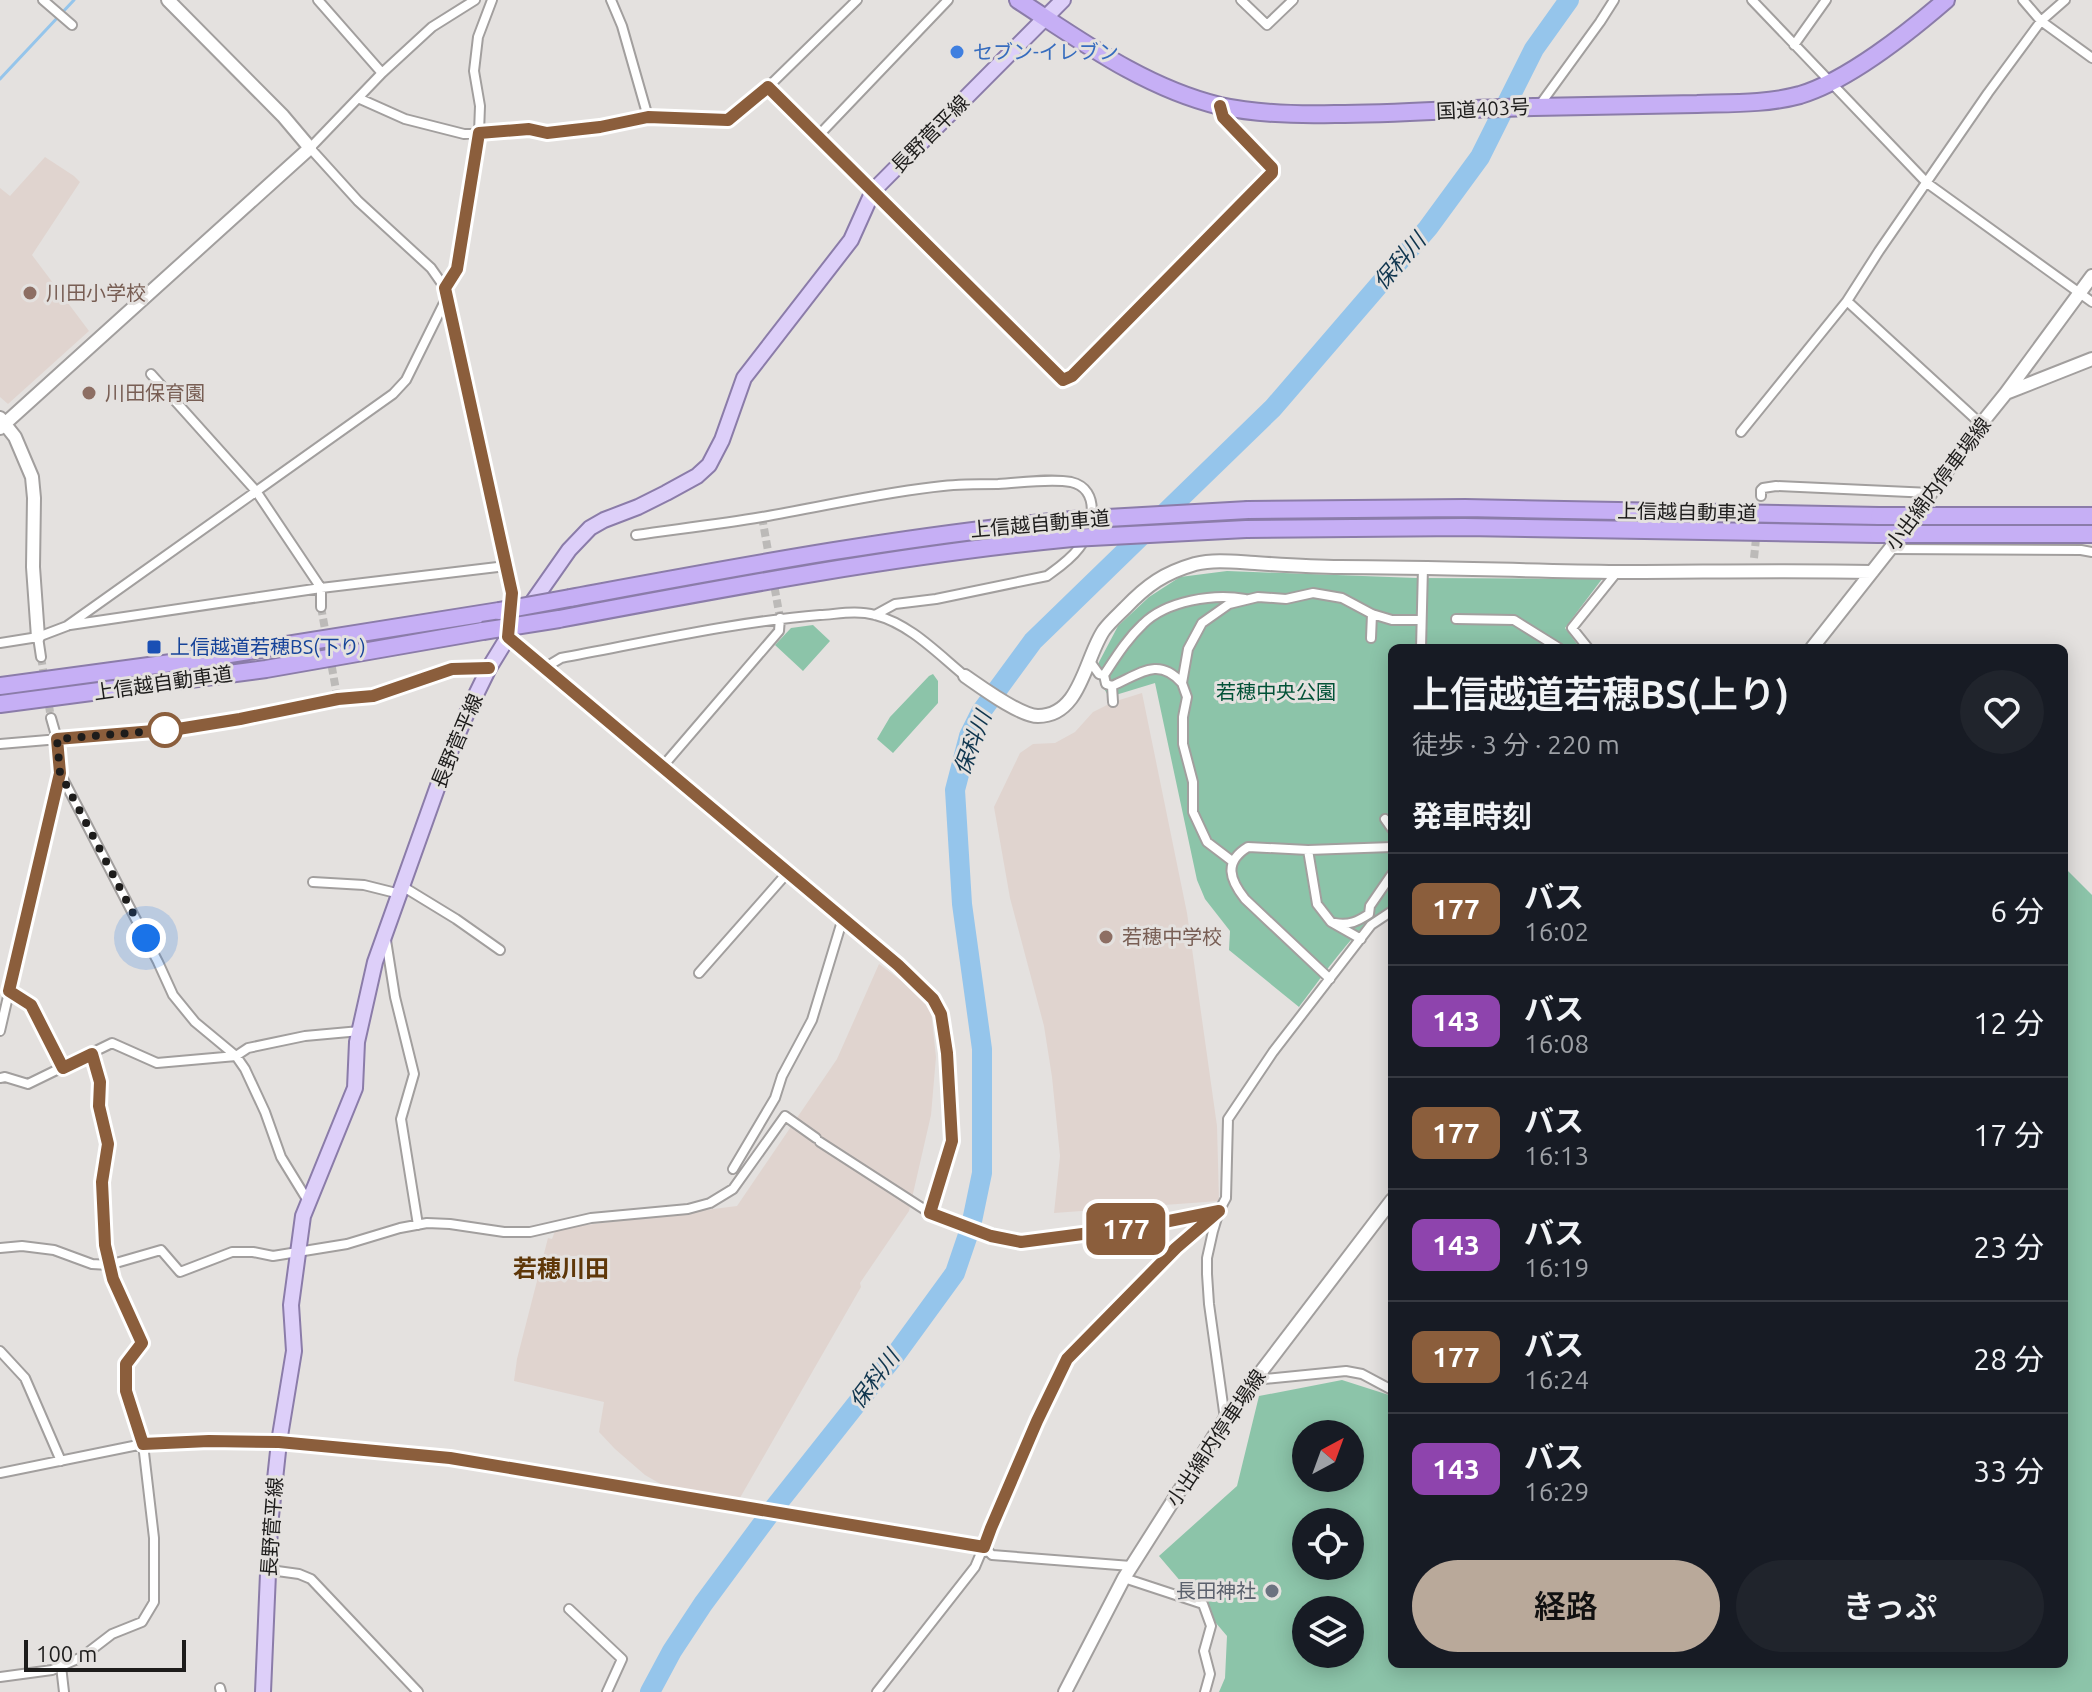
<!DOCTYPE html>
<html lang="ja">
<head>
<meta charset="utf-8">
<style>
	:root { --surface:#171b24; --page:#20242c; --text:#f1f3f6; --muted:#9ea1a6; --line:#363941; --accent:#b9a99a }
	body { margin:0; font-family:Ubuntu,"Noto Sans JP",sans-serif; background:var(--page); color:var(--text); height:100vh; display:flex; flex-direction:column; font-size:30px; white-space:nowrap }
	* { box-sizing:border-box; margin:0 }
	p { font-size:26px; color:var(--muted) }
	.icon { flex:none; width:44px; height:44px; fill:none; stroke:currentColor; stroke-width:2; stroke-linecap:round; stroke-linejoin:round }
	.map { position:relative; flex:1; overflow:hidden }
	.side { position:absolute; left:1388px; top:644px; width:680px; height:1024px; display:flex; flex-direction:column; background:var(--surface); border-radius:12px; box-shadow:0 4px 20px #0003 }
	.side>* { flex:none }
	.badge { padding:0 16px; border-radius:12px; font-size:28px; line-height:52px }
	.needle { width:52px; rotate:41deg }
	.tools { position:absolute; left:1292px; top:1420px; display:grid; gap:16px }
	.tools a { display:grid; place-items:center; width:72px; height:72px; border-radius:50%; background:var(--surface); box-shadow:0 4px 20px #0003; font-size:40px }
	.scale { position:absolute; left:24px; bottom:20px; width:162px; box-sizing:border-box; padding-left:8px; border:4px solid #1d1c1b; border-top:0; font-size:22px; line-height:28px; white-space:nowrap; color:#1d1c1b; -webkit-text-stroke:6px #e4e1df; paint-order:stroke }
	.you { position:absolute; width:40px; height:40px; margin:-20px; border:6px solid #fff; border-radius:50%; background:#1a73e8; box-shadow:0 0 0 12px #1a73e833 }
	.map>.badge { position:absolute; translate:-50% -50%; box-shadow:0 0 0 4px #fff }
	h2 { padding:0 24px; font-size:30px; line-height:72px }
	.round { display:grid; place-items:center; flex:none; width:84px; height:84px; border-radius:42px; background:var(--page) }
	.headline { display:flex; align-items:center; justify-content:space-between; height:136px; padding:0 24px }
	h1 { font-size:38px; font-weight:600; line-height:60px }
	.action { display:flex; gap:16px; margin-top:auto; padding:16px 24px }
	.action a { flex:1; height:92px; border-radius:48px; background:var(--accent); color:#111; font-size:32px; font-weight:600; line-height:92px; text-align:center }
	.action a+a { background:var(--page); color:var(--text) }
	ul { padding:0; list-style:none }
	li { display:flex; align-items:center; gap:24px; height:112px; padding:0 24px; border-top:2px solid var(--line) }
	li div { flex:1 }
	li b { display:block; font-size:30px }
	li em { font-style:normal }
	li .badge { min-width:88px; font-weight:700; text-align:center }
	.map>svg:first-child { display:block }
	.built { fill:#e0d4cf }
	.green { fill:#8cc4a9; fill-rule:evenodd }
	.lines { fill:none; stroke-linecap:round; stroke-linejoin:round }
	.stream { stroke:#95c5eb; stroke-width:3 }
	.river { stroke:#95c5eb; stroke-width:20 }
	.street-tunnel { stroke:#bcbab8; stroke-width:8; stroke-dasharray:8 4; stroke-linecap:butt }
	.street-casing { stroke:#a29f9e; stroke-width:12 }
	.secondary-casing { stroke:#a29f9e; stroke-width:16 }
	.primary-casing { stroke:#8b7ca9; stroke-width:18 }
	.highway-casing { stroke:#8b7ca9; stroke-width:20 }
	.street { stroke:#fff; stroke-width:8 }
	.secondary { stroke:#fff; stroke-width:12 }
	.primary { stroke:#ddcff9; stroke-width:14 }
	.highway { stroke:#c6aff5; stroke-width:16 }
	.highway-bridge-casing { stroke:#8b7ca9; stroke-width:20; stroke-linecap:butt }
	.highway-bridge { stroke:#c6aff5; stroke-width:16 }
	.line-casing { stroke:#fff; stroke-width:18 }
	.line { stroke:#8b5e3c; stroke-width:12 }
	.walk { stroke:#1d1c1b; stroke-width:8; stroke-dasharray:0 14.4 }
	.shop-dot { fill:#3f7fe0; stroke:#e4e1df; stroke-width:3 }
	.education-dot { fill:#8d6e63; stroke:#e4e1df; stroke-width:3 }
	.transit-dot { fill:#1a4fb4; stroke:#e4e1df; stroke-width:3 }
	.stop-dot { fill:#fff; stroke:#8b5e3c; stroke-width:4 }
	.worship-dot { fill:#6b7280; stroke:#e4e1df; stroke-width:3 }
	.labels { text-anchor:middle; stroke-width:6; stroke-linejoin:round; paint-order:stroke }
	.shop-label { font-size:20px; fill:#366cbe; stroke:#e4e1df; text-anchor:start }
	.street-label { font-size:20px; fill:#1d1c1b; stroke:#e4e1df }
	.education-label { font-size:20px; fill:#785e54; stroke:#e4e1df; text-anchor:start }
	.transit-label { font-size:20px; fill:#164399; stroke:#e4e1df; text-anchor:start }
	.park-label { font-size:20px; fill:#025237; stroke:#e4e1df }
	.worship-label { font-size:20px; fill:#5b616d; stroke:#e4e1df; text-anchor:end }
	.water-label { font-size:22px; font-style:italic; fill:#0f354e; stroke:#e4e1df }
	.quarter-label { font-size:24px; font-weight:bold; fill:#5e3708; stroke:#e4e1df }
</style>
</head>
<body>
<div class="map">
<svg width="2092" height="1692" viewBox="0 0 2092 1692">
	<rect width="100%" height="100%" fill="#e4e1df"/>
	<path class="built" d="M45,157L74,176L80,182L32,255L89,331L8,404L0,397V188L10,196Z
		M1142,693L1187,913L1217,1126L1219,1201L1054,1213L1060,1156L1052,1077L1044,1026L1010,898L994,807L1020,753L1033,744L1055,743L1075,732L1093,712L1113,702Z
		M879,964L914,990L931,1011L936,1057L931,1115L909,1211L860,1283L861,1287L737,1503L683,1497L645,1475L615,1449L599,1432L604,1402L514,1381L517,1359L548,1238L552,1239L555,1231L562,1228L737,1206L837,1059Z"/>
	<path class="green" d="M1227,571L1416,578L1602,579L1565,628L1580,648H1392V906C1363,916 1320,980 1299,1007L1229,950L1230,931L1205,899L1197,880L1155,683L1109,697L1096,675L1099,662L1118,626L1149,597L1180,577Z
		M813,625L830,641L803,671L775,645L791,628Z
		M933,674L938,681V703L893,753L877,739L890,717L929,676Z
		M2064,867L2092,895V1692H1219L1225,1678L1227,1636L1159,1556L1237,1486L1259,1396L1342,1380L1392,1396V1664H2064ZM1306,1434H1350V1478H1306ZM1306,1522H1350V1566H1306ZM1306,1610H1350V1654H1306Z"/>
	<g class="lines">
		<path class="stream" d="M0,79L74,0"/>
		<path class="river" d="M650,1692L672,1651L703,1604L774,1508L896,1354L955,1273L971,1226L982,1173V1049L962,904L955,790L969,736L981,712L1033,641L1273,408L1428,228L1480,157L1534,49L1569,0"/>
		<path class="street-tunnel" d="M762,517L780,618
			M1754,558L1757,529
			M321,607L336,690
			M41,657L51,718"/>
		<g class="street-casing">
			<path id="street" d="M43,0L72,25
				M318,0L382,73L358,98L405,119L464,134L529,129L547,133L573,130L600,127L648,117L728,120L768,87L857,0
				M611,0L622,26L648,117
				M1241,0L1267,25L1293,0
				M1752,0L1927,183L2092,302
				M2023,0L2041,21L2092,58
				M1794,45L1826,0
				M382,73L432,27L475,0
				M768,87L1063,380L1072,376L1272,173V168L1223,117L1220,106
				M358,98L310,148L358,201L431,268L445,288L512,593L510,611
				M1539,106L1600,22L1614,0
				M818,136L948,0
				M445,288L457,269L469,201L479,133L480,106L474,71L478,37L492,0
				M151,374L256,491L321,588V607
				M1981,424L1847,301L1879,251L1988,93L2041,21L2065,0
				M1741,432L1847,301
				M1761,496V490L1763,488L1776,486L1931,493
				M636,535C678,529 720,524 762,517C822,507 882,492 943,486C961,484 979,484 998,484C1019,483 1050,478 1071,482C1102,489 1093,530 1079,548C1070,560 1058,568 1047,576L936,599L895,604L875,615
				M1890,549L2081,550L2092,552
				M1456,619L1514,620L1559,648
				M70,625L321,588L506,566
				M508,636L898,965L933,999L941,1014L947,1053L952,1141L930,1213
				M38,637L41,657
				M1371,638L1372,614
				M0,643L38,637L67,626L393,394L406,380L446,299
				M1421,648L1423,567
				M1588,648L1572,628L1617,572
				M1089,660L1099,674L1104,675C1116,657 1127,639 1143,624C1166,601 1214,593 1245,599
				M546,667L561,658C647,642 733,622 820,615C838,614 857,610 875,615C910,624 937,653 965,676
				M1104,675L1106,684L1112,686C1140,674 1158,656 1182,683
				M1112,686L1113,702
				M0,744L178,729L338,699L373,696L452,669L489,668
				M663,766L779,631L780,618
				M60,773L158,962L173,995L195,1022L236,1056L245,1069L265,1112L281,1157L308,1201
				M1385,819L1392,829
				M1308,850L1317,904L1331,922L1361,939
				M1232,861L1207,842L1193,812V782L1183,744V717L1187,697L1182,683L1188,649L1202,623L1229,604L1258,597L1286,599L1313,593L1342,598L1372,614L1392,620H1421
				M313,882L364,885L400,894
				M402,886L456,919L500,950
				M1335,923C1349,926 1358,921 1369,914L1370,906L1392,874
				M386,940L395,997L414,1074L401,1119L418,1225
				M699,973L788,872
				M1330,979L1245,899C1230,880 1223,862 1248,847L1308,850L1392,847
				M9,991L31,1005L63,1068
				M0,1031L60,773L57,739L51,718
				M0,1078L5,1077L28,1084L112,1043L157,1063L236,1056L248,1048L305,1036L360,1031
				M820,1142L930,1213L991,1236L1021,1242L1058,1239L1144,1226L1218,1212
				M733,1169L775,1098L782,1076L812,1020L843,918
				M0,1248L22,1246L54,1250L92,1264L109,1265L161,1250L180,1272L232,1252H253L273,1256L347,1244L400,1228L427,1223L450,1224L504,1232H530L591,1218L688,1209L710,1203L733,1189L785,1116L816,1138
				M0,1351L25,1378L61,1461
				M1255,1380L1346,1371L1362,1374L1392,1390
				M1225,1419L1209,1304L1207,1274V1258L1213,1231L1219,1211L1226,1198L1228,1119L1273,1052L1371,925L1392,911
				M0,1473L143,1444L209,1441L279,1442L450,1458L984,1547L992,1555L1131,1566
				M270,1570L299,1574L311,1579L418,1692
				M1124,1578L1203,1604L1211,1626L1204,1651L1210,1674L1205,1692
				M569,1609L622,1659L607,1692
				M61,1666L64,1692
				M0,1677L52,1670L82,1657L112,1634L142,1622L154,1602V1538L143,1444L126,1391V1364L142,1343L113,1279L105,1245L102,1182L108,1144L99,1106L100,1082L92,1054
				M220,1688L221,1692
				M877,1692L975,1567L1037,1421L1067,1359L1176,1248L1219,1211"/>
		</g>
		<g class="secondary-casing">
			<path id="secondary" d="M2006,393L2092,276
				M0,418L15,437L32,477L34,498L33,567L38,637
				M0,428L310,148L283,116L168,0
				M1812,648L1890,549L1981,424L2006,393L2092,359
				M965,676C981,687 1020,716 1038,716C1081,716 1085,657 1104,630C1110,622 1118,615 1125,608C1147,585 1164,573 1195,564C1215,559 1236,562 1255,563C1284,565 1312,567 1340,567C1433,567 1525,571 1618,572C1703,572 1787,570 1872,572
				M1065,1692L1124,1578L1225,1419L1392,1200"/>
		</g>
		<g class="primary-casing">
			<path id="primary" d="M263,1692L270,1526L279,1442L294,1351L291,1305L303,1216L355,1088L357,1042L375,962L450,752L467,713L489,668L508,637L569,550L590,528L604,520L638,507L666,493L697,476L709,465L722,440L744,378L851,240L873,191L1063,0"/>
		</g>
		<g class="highway-casing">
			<path id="highway" d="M1018,0C1081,41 1145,88 1220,106C1257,114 1297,115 1335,114C1401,114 1468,108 1534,107C1589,106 1643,105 1697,104C1731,103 1767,104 1800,95C1847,81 1909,32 1946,0
				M1248,510L1465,508L1879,516
				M1246,529L1464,527L1878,534
				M570,598C738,567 901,536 1072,520
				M559,619C729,587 899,555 1072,538
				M0,686L186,661L499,611
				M0,704L266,669L483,631"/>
		</g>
		<use href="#street" class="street"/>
		<use href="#secondary" class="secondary"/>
		<use href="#primary" class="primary"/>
		<use href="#highway" class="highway"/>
		<g class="highway-bridge-casing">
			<path id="highway-bridge" d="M1879,516H2092
				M1072,520L1248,510
				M1878,534H2092
				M1072,538L1246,529
				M499,611L570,598
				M483,631L559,619"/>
		</g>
		<use href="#highway-bridge" class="highway-bridge"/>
	</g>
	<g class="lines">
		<g class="line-casing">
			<path id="line" d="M489,668L452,669L373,696L338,699L240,719L178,729L57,739L60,773L9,991L31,1005L63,1068L92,1054L100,1082L99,1106L108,1144L102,1182L105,1245L113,1279L142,1343L126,1364V1391L143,1444L209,1441L279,1442L450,1458L984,1547L991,1528L1037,1421L1067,1359L1176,1248L1219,1211L1144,1226L1021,1242L991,1236L930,1213L952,1141L947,1053L941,1014L933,999L898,965L508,637L512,593L445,288L457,269L479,133L529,129L547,133L573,130L600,127L648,117L728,120L768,87L1063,380L1072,376L1272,173V168L1223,117L1220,106"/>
		</g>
		<use href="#line" class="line"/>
		<path class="walk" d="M146,938L60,773L57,739L178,729L165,730"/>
	</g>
	<circle class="shop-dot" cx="957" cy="52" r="8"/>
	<g class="education-dot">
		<circle cx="30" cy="293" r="8"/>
		<circle cx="89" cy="393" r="8"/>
		<circle cx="1106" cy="937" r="8"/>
	</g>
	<rect class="transit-dot" x="146" y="639" width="16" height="16" rx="4"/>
	<circle class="stop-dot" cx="165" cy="730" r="16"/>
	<circle class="worship-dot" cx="1272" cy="1591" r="8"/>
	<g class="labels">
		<g class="shop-label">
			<text x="973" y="59">セブン-イレブン</text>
		</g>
		<g class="street-label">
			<text transform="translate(1483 109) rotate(-3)" y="7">国道403号</text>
			<text transform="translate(930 134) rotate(-45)" y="7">長野菅平線</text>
			<text transform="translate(1938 484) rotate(-53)" y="7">小出綿内停車場線</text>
			<text transform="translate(1687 512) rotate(1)" y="7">上信越自動車道</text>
			<text transform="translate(1040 524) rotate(-5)" y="7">上信越自動車道</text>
			<text transform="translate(163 683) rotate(-8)" y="7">上信越自動車道</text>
			<text transform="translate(457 741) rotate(-67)" y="7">長野菅平線</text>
			<text transform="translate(1216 1438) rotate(-56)" y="7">小出綿内停車場線</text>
			<text transform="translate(272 1527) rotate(-86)" y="7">長野菅平線</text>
		</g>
		<g class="education-label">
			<text x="46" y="300">川田小学校</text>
			<text x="105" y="400">川田保育園</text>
			<text x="1122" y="944">若穂中学校</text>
		</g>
		<g class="transit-label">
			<text x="170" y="654">上信越道若穂BS(下り)</text>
		</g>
		<g class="park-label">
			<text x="1276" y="699">若穂中央公園</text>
		</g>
		<g class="worship-label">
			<text x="1256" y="1598">長田神社</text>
		</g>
		<g class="water-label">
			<text transform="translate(1399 261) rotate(-49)" y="8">保科川</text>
			<text transform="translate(972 743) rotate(-69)" y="8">保科川</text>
			<text transform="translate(874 1379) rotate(-53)" y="8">保科川</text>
		</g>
		<g class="quarter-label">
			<text x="561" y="1277">若穂川田</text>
		</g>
	</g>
</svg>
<div class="tools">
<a><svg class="needle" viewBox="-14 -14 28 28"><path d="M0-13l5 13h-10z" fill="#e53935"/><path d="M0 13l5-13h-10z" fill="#9ea1a6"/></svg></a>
<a><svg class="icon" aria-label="locate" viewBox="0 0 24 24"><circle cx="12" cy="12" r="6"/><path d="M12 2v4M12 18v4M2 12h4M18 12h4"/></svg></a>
<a><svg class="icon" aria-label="layers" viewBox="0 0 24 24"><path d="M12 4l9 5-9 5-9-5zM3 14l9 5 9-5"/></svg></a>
</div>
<div class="scale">100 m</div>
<div class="you" style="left:146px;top:938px"></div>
<b class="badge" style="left:1126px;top:1229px;background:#8b5e3c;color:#fff">177</b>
<section class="side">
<div class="headline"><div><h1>上信越道若穂BS(上り)</h1><p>徒歩 · 3 分 · 220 m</p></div><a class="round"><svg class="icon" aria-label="heart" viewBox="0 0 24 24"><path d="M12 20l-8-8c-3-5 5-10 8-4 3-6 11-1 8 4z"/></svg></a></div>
<h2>発車時刻</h2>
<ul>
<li><span class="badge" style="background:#8b5e3c;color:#fff">177</span><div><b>バス</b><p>16:02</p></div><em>6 分</em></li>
<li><span class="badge" style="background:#8e44ad;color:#fff">143</span><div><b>バス</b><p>16:08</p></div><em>12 分</em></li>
<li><span class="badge" style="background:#8b5e3c;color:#fff">177</span><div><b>バス</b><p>16:13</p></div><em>17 分</em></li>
<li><span class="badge" style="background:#8e44ad;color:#fff">143</span><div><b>バス</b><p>16:19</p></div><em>23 分</em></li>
<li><span class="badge" style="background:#8b5e3c;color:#fff">177</span><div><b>バス</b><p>16:24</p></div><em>28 分</em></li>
<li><span class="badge" style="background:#8e44ad;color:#fff">143</span><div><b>バス</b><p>16:29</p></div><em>33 分</em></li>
</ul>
<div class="action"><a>経路</a><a>きっぷ</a></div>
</section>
</div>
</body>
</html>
